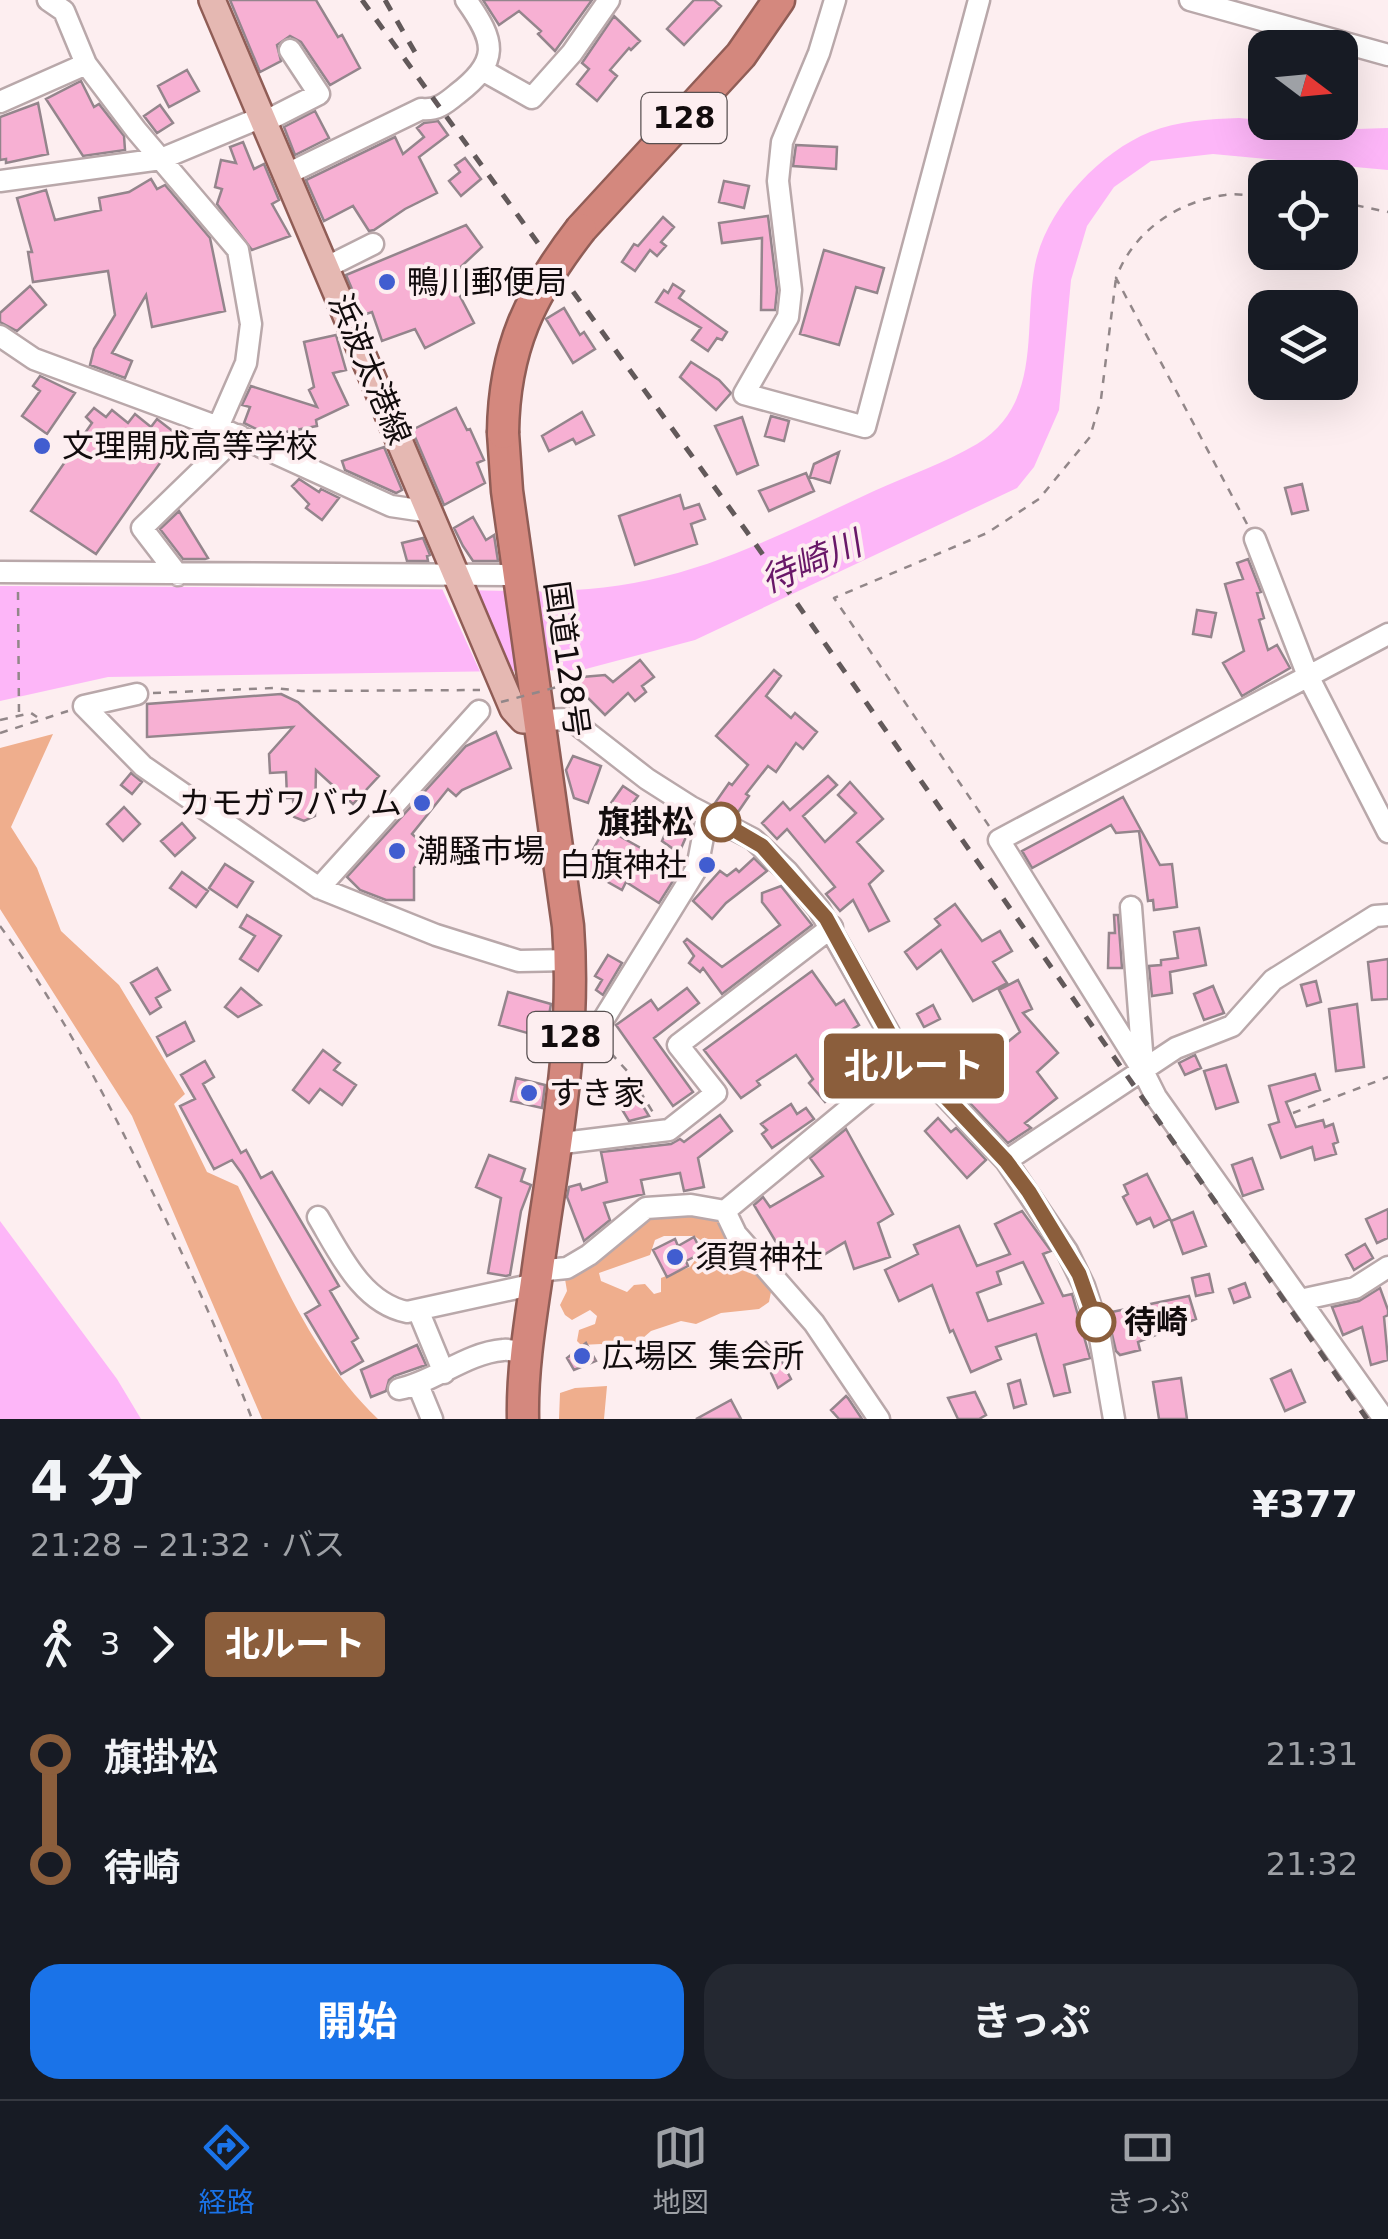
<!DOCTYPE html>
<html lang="ja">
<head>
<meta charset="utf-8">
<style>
	:root { --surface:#171b24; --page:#242831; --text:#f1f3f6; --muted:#9ea1a6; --line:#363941; --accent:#1a73e8 }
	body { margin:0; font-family:"DejaVu Sans","Noto Sans JP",sans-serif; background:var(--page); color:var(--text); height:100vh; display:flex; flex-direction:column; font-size:38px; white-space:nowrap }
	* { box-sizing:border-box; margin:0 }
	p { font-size:32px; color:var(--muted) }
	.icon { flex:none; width:55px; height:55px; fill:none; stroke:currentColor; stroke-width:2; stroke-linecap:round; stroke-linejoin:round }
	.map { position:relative; height:1419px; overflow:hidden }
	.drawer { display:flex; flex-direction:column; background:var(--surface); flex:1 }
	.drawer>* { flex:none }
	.badge { padding:0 20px; border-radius:8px; font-size:35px; line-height:65px }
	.needle { width:65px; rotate:106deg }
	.controls { position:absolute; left:1248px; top:30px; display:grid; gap:20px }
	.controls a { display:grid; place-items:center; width:110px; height:110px; border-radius:20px; background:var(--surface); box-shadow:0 10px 40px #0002; font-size:50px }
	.map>.badge { position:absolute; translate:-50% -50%; box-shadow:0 0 0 5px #fff }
	.legs { display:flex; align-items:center; gap:15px; height:110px; padding:0 30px; font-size:32px }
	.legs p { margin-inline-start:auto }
	.head { display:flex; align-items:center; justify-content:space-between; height:170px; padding:0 30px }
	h1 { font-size:55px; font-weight:700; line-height:75px }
	.action { display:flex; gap:20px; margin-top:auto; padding:20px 30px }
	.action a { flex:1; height:115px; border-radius:30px; background:var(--accent); color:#fff; font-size:40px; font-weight:700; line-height:115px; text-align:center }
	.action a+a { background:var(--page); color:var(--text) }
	ul { padding:0 30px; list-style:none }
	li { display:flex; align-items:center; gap:35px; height:110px; font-size:38px }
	li i { display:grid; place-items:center; width:15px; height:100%; margin:0 12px; background:currentColor }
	li i::after { content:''; width:25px; height:25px; margin:-12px; border:8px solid; border-radius:50%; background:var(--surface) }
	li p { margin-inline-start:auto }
	li:first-child i { background:linear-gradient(#0000 50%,currentColor 0) }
	li:last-child i { background:linear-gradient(currentColor 50%,#0000 0) }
	.menu { display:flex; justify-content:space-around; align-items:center; height:140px; border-top:2px solid var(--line); background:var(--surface); font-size:28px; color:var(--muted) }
	.menu a { display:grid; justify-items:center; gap:5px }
	.menu .current { color:var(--accent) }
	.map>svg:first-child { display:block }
	.green { fill:#efae8d; fill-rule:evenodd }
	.water { fill:#fdb6f8 }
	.pier { fill:#fdeef0 }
	.building { fill:#f7b0d3; stroke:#94858c; stroke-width:2.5; fill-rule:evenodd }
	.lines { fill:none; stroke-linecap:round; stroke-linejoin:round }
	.minor-casing { stroke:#b9a8aa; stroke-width:25 }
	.major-casing { stroke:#905d56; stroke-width:30 }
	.highway-casing { stroke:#905d56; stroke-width:35 }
	.path { stroke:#928789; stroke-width:2.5; stroke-dasharray:8 8; stroke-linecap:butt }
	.minor { stroke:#fff; stroke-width:20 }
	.major { stroke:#e5b8b2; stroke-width:25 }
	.highway { stroke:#d4887e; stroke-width:30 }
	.rail { stroke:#62595a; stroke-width:5; stroke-dasharray:12 12; stroke-linecap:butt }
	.highway-bridge-casing { stroke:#905d56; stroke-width:35; stroke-linecap:butt }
	.path-bridge { stroke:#928789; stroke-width:2.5; stroke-dasharray:8 8; stroke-linecap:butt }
	.highway-bridge { stroke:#d4887e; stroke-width:30 }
	.line-1-casing { stroke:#fff; stroke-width:22 }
	.line-1 { stroke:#8b5e3c; stroke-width:15 }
	.poi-dot { fill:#415dd0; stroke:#fdeef0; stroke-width:4 }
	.stop-1-dot { fill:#fff; stroke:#8b5e3c; stroke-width:5 }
	.labels { text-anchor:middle; stroke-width:8; stroke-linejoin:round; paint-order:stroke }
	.shield { fill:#fdeef0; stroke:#585051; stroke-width:2.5 }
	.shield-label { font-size:30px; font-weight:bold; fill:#120c0d }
	.poi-label { font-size:32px; fill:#120c0d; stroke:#fdeef0; text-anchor:start }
	.street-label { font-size:32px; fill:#120c0d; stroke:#fdeef0 }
	.stop-label { font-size:32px; font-weight:bold; fill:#120c0d; stroke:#fdeef0; text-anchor:end }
	.water-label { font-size:35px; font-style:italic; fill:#691868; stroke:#fdeef0 }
</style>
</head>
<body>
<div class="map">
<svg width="1388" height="1419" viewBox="0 0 1388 1419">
	<rect width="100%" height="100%" fill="#fdeef0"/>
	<path class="green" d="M53,734L11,827L37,868L61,931L119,985L185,1094L174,1104L207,1172L238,1186C276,1268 312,1356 378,1419H262L132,1116L0,909V748Z
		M657,1212L711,1215L723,1222L738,1261L766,1282L771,1292L769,1302L759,1309L721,1313L696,1324L681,1321L651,1331L636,1344L623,1350L601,1344L581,1345L577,1341L579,1330L595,1324L597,1316L590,1310L572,1320L565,1315L560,1305L567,1291L565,1279L576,1268ZM664,1236H694L702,1241L704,1248L690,1267L661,1278V1292L654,1294L645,1284L634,1285L627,1292L601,1281L599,1273L650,1255L655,1240Z
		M607,1386L604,1419H559L560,1393L575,1388Z"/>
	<path class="water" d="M1239,118L1356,129L1388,128V170L1213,154L1151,161L1114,187L1087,226L1071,280L1059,410L1034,467L1017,488L695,640L582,670L108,677L0,701V586C136,586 272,588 408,589C490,589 568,598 649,580C729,563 800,525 874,491C907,476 945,463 977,444C1043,403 1023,328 1035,265C1046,210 1098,153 1150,132C1178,121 1209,119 1239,118Z
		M0,1221L117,1379L141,1419H0Z"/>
	<path class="pier" d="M440,584L474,585L515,676H482Z"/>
	<path class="building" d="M230,0H316L338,37L342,35L360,68L330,85L301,42L290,36L277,45L281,61L260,72Z
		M483,0H592L555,51L538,34L541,31L519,11L499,25Z
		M694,0H714L721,6L684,45L667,29Z
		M614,16L640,41L631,50L629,48L610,70L617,76L597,101L577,84L589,69L582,63Z
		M187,70L199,91L169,107L158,86Z
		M81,81L94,107L99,104L124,136L125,150L83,156L46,99Z
		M38,103L48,154L6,163V159L0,160V117Z
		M160,105L173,123L157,133L144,116Z
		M315,111L329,138L295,155L284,127Z
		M438,121L448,135L419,157L437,193L405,209L374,230L369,231L353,206L324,221L306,180L395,137L403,154L424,137L417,128L424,123Z
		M243,142L254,169L264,164L279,200L272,204L290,236L252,250L217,204L222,189L215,187L221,160L236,163L230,147Z
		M796,145L837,147L836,169L793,166Z
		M465,158L481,179L461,196L449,181L460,172L455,165Z
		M151,179L157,189L165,185L210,238L225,311L152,327L146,295L112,353L132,361L125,378L90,365L94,349L115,315L108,271L33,282L28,252H32L17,198L46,190L55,220L101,210L99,198L129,192Z
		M724,181L749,186L744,208L719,202Z
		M768,216L777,290L775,310H761L762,238L722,243L719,223Z
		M663,217L674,227L661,242L666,246L657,256L650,250L635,271L622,262L634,244L638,246Z
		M466,225L482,247L450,277L474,323L425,348L415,329L382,341L372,312L363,315L346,275Z
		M824,250L884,268L877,293L856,287L839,345L800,334Z
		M673,284L684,291L679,298L727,332L722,340L717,338L708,351L692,340L701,328L656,302L664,290L668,293Z
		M30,286L46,305L17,331L0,322V313Z
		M564,308L580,335L584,332L595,349L573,363L546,319Z
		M336,335L346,370L333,373L348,405L316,420L317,426L275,434L273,437L244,423L250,407L242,405L251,386L317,407L309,390L314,387L304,342Z
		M691,362L719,380L731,393L716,410L680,377Z
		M40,376L75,393L47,434L22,416L40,391L33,386Z
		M94,408L106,417L112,410L128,423L135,414L151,427L157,419L179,436L96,554L31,511L92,423L86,417Z
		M456,408L467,430L470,429L484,460L477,463L485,483L444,505L412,430Z
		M582,412L594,435L576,444L573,439L549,451L542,436Z
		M771,416L789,421L784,441L765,436Z
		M742,417L758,465L737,474L715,426Z
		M384,447L402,490L396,493L345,470L342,461Z
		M839,452L830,483L810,477L814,464Z
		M806,473L814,491L769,511L759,491Z
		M299,479L319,492L321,489L339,498L322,520L306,508L309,504L292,486Z
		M1302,484L1308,510L1292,514L1285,488Z
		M680,495L684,509L699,504L705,519L691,524L697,544L635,565L619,516Z
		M179,511L208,558L205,559H183L160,529Z
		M473,517L486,540L494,535L498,561H473L463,546L454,528Z
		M423,538L430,555L427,556L428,561H407L402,543Z
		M1248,559L1261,592L1257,593L1264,618L1259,620L1268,650L1277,645L1290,668L1242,696L1223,663L1244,651L1225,584L1243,579L1237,563Z
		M1197,610L1216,613L1211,637L1193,634Z
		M640,660L654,677L642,686L646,692L635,701L628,693L605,715L575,685L582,677L605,675L613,682Z
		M774,670L781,676L766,696L791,718L795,713L817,732L803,749L796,743L776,772L768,766L746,794L749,796L736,815L715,803L729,783L732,785L748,765L716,736Z
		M281,694L298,702L379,776L353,804L316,770L315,816L304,821L294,817L293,798H287L286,772L270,773L269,754L293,727L147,737V704Z
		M496,732L511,768L462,790L456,796L448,789L412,834L430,851L414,868V900H386L360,890L347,877L466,746Z
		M573,756L601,766L588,803L574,798L566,770Z
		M131,773L142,782L132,794L121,785Z
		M828,776L837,785L803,816L825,842L856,813L838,795L850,782L883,819L857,842L883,871L869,884L889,921L869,931L853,900L840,911L826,894L835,887L787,829L777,839L762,823L783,802L790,810Z
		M623,786L638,796L625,814L611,803Z
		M1123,797L1160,865L1172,864L1177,907L1154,910L1153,900L1148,901L1139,831L1116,833L1111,825L1032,868L1022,851Z
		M124,807L140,824L123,841L107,824Z
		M674,813L692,823L679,853L662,841Z
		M182,823L195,838L175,856L161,841Z
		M605,828L680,870L659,903L626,882L622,890L583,868Z
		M754,858L767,871L726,903L712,919L693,901L720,871L727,876L736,869L739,872Z
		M225,864L253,882L237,907L209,888Z
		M182,872L208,891L196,907L170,888Z
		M781,886L812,925L722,994L703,968L700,972L689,963L694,956L684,942L687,939L722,967L780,925L762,902V893Z
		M955,904L982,941L1000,931L1012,951L993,962L1007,983L973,1001L941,950L917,969L905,952L940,925L935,919Z
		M247,915L281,936L258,971L240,959L255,936L240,927Z
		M1114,915H1118L1122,968H1108L1109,933H1115Z
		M1199,928L1206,965L1170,972L1172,993L1152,996L1149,966L1161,965V960L1178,958L1174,932Z
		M608,955L622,963L603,995L596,990L602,980L595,976Z
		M1388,959V999L1372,1000L1368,962Z
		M157,968L170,990L156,998L161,1007L150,1014L131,983Z
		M812,971L836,1005L844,1000L859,1025L824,1047L828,1053L823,1057L846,1083L825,1102L809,1083L813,1079L796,1055L757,1081L760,1085L741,1098L704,1050Z
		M1018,980L1032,1009L1023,1013L1058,1053L1037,1072L1057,1098L1025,1123L1031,1128L1008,1143L970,1103L991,1085L968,1060L949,1081L929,1059L952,1034L973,1054L992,1034L1004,1045L1020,1032L999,990Z
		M1316,981L1321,1002L1307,1006L1301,985Z
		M1213,986L1224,1013L1204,1020L1194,994Z
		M241,988L261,1005L238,1017L225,1007Z
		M687,988L699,1003L654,1038L693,1092L673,1106L616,1025L651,1000L658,1010Z
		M508,992L551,1004L545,1038L499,1025Z
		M1357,1004L1364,1067L1336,1071L1329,1009Z
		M933,1005L940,1019L924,1027L917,1014Z
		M185,1022L194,1041L167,1056L157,1037Z
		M878,1041L890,1057L880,1065L867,1050Z
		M323,1050L340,1063L334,1070L356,1085L342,1105L320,1089L309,1103L293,1090Z
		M1195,1055L1201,1068L1185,1075L1179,1063Z
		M205,1061L214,1077L203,1084L241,1153L246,1150L261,1178L272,1172L339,1286L330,1291L358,1338L352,1342L363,1361L341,1374L305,1314L320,1305L242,1174L232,1160L214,1169L180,1106L195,1099L181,1075Z
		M1226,1065L1238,1102L1216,1109L1204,1071Z
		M1315,1074L1320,1090L1286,1102L1296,1127L1323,1120L1325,1127L1333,1124L1338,1142L1333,1144L1336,1154L1315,1160L1312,1147L1281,1158L1269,1125L1279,1122L1269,1086Z
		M516,1078L545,1085L542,1108L511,1101Z
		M632,1088L649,1116L629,1121L615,1098Z
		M791,1104L797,1114L806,1108L814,1119L772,1148L762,1134L767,1130L761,1124Z
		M720,1115L732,1131L698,1158L704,1187L684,1191L680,1173L641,1180L644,1194L604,1203L610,1220L584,1241L567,1197L569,1187L580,1184L582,1190L607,1182L601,1152L671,1144L680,1139L684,1142Z
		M938,1118L951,1132L956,1128L986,1160L967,1178L925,1131Z
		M846,1129L893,1214L878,1223L890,1257L854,1269L845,1242L817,1259L812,1251L789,1264L754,1205L763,1197L770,1207L823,1176L810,1158Z
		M489,1155L525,1169L521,1181L531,1185L521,1211L510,1275L506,1276L488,1273L501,1198L476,1187Z
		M1252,1158L1263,1189L1243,1196L1232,1165Z
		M1147,1174L1170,1219L1154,1227L1150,1218L1137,1224L1123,1197L1128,1194L1124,1185Z
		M1388,1209V1238L1377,1243L1366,1219Z
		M1022,1211L1051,1251L1043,1254L1063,1296L1072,1294L1090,1358L1064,1365L1070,1392L1054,1396L1036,1334L996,1347L1001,1359L971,1372L953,1330L950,1332L932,1285L899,1301L885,1270L918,1254L914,1245L959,1226L977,1266L1010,1254L995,1224ZM1023,1262L1043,1303L988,1321L977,1293L1001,1284L997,1272Z
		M1193,1212L1206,1246L1183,1254L1171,1221Z
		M694,1237L702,1253L686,1261L688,1266L667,1277L653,1250L675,1239L678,1246Z
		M1365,1244L1373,1258L1354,1270L1346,1255Z
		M1209,1274L1213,1292L1196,1296L1192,1278Z
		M1245,1283L1250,1297L1234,1303L1229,1289Z
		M1380,1288L1388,1310V1315L1384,1317L1388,1360L1371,1365L1362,1327L1343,1335L1332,1307L1359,1301Z
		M1189,1296L1196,1319L1138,1342L1140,1350L1120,1355L1116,1351L1107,1313Z
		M766,1342L772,1350L775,1348L791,1379L778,1388L759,1347Z
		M586,1343L596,1361L574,1370L567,1358Z
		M417,1345L426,1365L394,1376L389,1380L386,1391L371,1397L361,1370Z
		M1291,1370L1305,1402L1285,1411L1271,1379Z
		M1181,1378L1187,1419H1159L1153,1382Z
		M1020,1380L1026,1404L1014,1408L1008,1384Z
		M975,1392L986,1415L979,1419H958L948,1398Z
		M846,1396L848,1398L862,1419H839L831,1410Z
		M731,1400L741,1419H696Z"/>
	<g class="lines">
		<g class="minor-casing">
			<path id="minor" d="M48,0L64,11L86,64L136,130L238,250L251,324L246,363L218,427
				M835,0L819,53L782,142L778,181L791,290L788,317L744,394L865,427L979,0
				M1190,0L1388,55
				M484,71L532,98L572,53L609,0
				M0,102L86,64
				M264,122L319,94L290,50
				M287,174L421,109C436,111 445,104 457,94C500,61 496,42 466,0
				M0,181L161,159L262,117
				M327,267L373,244
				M0,336L34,359L218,427L391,506L431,512
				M1255,539L1308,676L1388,832
				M0,572L520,575
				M178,575L142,528L238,435
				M84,706L143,766L319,888L436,935L519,961L570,960
				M84,706L137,694
				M541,720L570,719L647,779L691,807L753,839L787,871L819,909L894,1042L1006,1161L1067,1251L1084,1286L1099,1332L1114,1419
				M319,888L479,711
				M1131,907L1143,1064
				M600,1025L697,868L707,816
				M555,1144L669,1130L716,1093L678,1045L832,927
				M1006,1161L1176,1048L1232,1026L1273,980L1375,916L1388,915
				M725,1211L736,1234L814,1323L879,1419
				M318,1217C340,1254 362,1303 407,1312L535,1284
				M537,1271L567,1268L589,1255L646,1208L691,1205L725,1211L908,1060
				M1300,1300L1355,1288L1388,1267
				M418,1310L444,1373
				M418,1385L432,1419
				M399,1389C434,1382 466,1353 503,1350C510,1349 519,1352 526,1353
				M1384,1419L1156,1097L1143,1071L999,840L1388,634"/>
		</g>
		<g class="major-casing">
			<path id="major" d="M212,0L513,709L523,720H541"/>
		</g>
		<g class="highway-casing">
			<path id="highway" d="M581,229L741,55L779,0
				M503,433L507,491L568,926C577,1046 553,1156 537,1275C530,1322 522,1371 523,1419"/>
		</g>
		<path class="path" d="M1340,202L1388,212
			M1247,524L1116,278C1133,232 1176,202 1225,195C1237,193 1252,196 1265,197
			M18,592L19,716
			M555,681L570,677L572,683L561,686
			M153,693L274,688L302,691L480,690
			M0,720L31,713L37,717
			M0,733L68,711
			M989,826L834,598L987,533L1039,499L1090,437L1101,399L1116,278
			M0,926C53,998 96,1078 136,1159C179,1244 218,1329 252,1419
			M600,1041L628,1072L654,1114
			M1293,1113L1388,1077"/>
		<use href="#minor" class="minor"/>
		<use href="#major" class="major"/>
		<use href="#highway" class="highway"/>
		<path class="rail" d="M362,0L747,532L1367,1419
			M385,0L420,61"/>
		<g class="highway-bridge-casing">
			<path id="highway-bridge" d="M503,433C504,348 530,295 581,229"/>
		</g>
		<path class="path-bridge" d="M501,702L561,686"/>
		<use href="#highway-bridge" class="highway-bridge"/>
	</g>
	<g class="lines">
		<g class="line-1-casing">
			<path id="line-1" d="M721,822L762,846L826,918L894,1042L1006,1161L1029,1192L1079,1274L1096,1322"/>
		</g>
		<use href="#line-1" class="line-1"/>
	</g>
	<g class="poi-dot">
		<circle cx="387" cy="282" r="10"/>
		<circle cx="42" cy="446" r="10"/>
		<circle cx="422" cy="803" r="10"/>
		<circle cx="397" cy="851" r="10"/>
		<circle cx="707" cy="865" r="10"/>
		<circle cx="529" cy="1093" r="10"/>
		<circle cx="675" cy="1257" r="10"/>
		<circle cx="582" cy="1356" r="10"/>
	</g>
	<g class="stop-1-dot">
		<circle cx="721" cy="822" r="18"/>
		<circle cx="1096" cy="1322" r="18"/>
	</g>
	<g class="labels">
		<g class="shield">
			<rect x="641.5" y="93" width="85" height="50" rx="8"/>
			<rect x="527.5" y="1012" width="85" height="50" rx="8"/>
		</g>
		<g class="shield-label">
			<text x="684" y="128">128</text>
			<text x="570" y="1047">128</text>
		</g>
		<g class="poi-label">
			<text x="407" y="293">鴨川郵便局</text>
			<text x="62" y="457">文理開成高等学校</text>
			<text x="402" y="814" text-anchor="end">カモガワバウム</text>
			<text x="417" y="862">潮騒市場</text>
			<text x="687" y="876" text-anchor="end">白旗神社</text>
			<text x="549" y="1104">すき家</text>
			<text x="695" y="1268">須賀神社</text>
			<text x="602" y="1367">広場区 集会所</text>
		</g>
		<g class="street-label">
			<text transform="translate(370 369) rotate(67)" y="11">浜波太港線</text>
			<text transform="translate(567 659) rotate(82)" y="11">国道128号</text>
		</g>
		<g class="stop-label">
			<text x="694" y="833">旗掛松</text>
			<text x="1124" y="1333" text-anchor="start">待崎</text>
		</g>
		<g class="water-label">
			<text transform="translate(811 562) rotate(-23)" y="12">待崎川</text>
		</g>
	</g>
</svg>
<div class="controls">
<a><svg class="needle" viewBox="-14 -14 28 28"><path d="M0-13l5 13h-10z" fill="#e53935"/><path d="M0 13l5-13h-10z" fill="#9ea1a6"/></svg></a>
<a><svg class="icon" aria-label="locate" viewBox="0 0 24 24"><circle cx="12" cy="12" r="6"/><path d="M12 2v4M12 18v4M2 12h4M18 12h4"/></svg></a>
<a><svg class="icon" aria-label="layers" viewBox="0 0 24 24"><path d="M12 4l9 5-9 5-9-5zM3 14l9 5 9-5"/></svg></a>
</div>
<b class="badge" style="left:914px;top:1066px;background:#8b5e3c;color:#fff">北ルート</b>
</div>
<section class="drawer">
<div class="head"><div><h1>4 分</h1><p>21:28 – 21:32 · バス</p></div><b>¥377</b></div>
<div class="legs"><svg class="icon" aria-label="walk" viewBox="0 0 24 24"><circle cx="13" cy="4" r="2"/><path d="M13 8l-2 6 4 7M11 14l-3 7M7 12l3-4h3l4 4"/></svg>3<svg class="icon" aria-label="forward" viewBox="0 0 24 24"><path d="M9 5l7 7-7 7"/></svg><b class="badge" style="background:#8b5e3c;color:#fff">北ルート</b></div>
<ul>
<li><i style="color:#8b5e3c"></i><b>旗掛松</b><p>21:31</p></li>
<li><i style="color:#8b5e3c"></i><b>待崎</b><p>21:32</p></li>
</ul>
<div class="action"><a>開始</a><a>きっぷ</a></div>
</section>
<nav class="menu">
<a class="current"><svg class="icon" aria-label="directions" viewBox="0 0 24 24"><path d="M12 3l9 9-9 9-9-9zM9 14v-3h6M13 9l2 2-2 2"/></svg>経路</a>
<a><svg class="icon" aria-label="map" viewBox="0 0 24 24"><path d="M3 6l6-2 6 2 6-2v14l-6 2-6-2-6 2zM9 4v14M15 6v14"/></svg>地図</a>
<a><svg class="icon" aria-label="tickets" viewBox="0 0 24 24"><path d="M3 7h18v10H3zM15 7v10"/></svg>きっぷ</a>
</nav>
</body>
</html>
